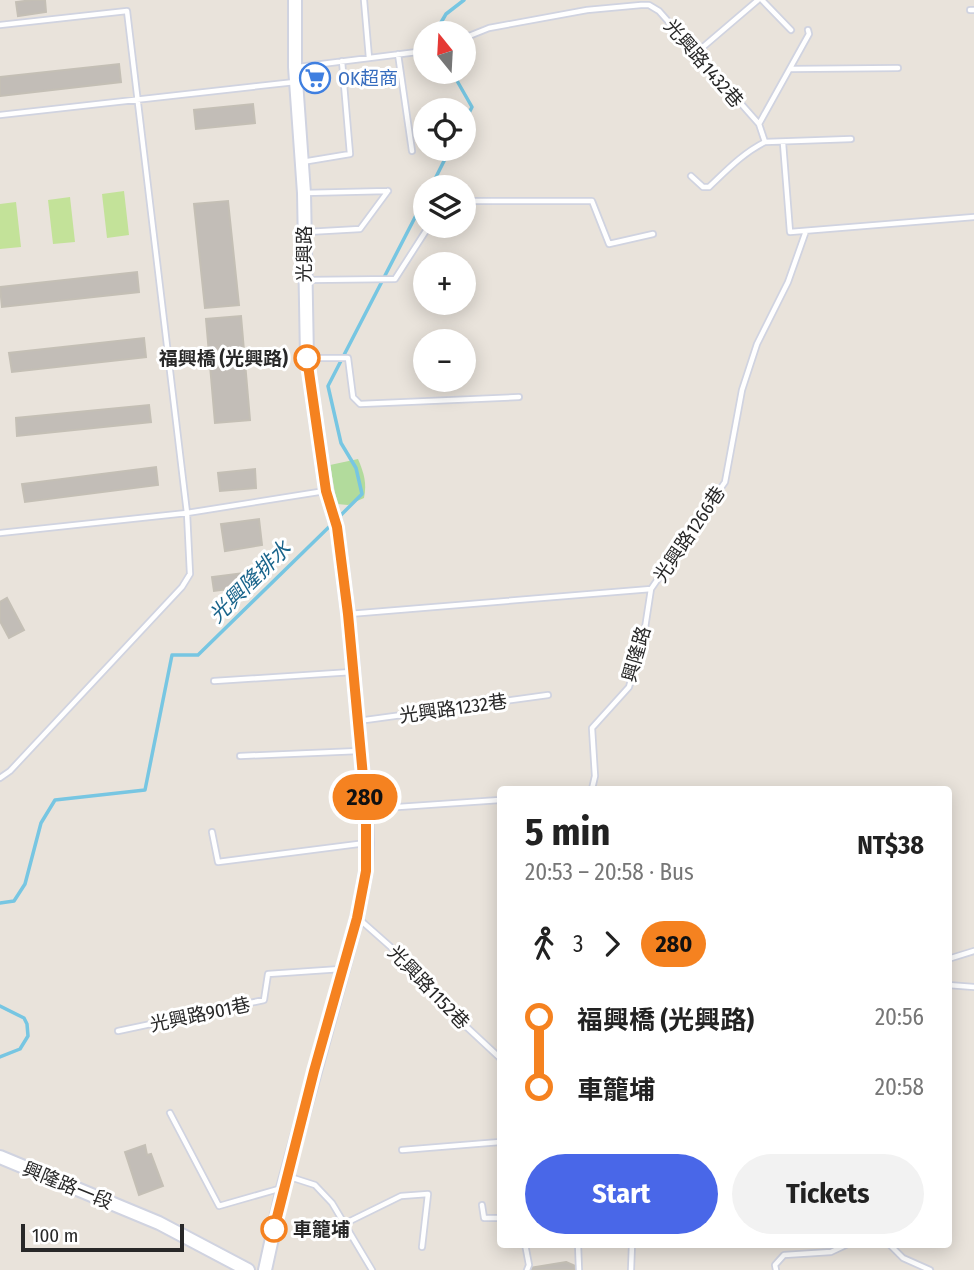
<!DOCTYPE html>
<html lang="en">
<head>
<meta charset="utf-8">
<style>
	:root { --surface:#fff; --page:#f2f2f2; --text:#222; --muted:#767676; --accent:#4967e8 }
	body { margin:0; font-family:"Fira Sans Condensed","Noto Sans TC",sans-serif; background:var(--page); color:var(--text); height:100vh; display:flex; flex-direction:column; font-size:26px; white-space:nowrap }
	* { box-sizing:border-box; margin:0 }
	p { font-size:23px; color:var(--muted) }
	.icon { flex:none; width:38px; height:38px; fill:none; stroke:currentColor; stroke-width:2; stroke-linecap:round; stroke-linejoin:round }
	.map { position:relative; flex:1; overflow:hidden }
	.panel { position:absolute; left:497px; top:786px; width:455px; height:462px; display:flex; flex-direction:column; background:var(--surface); border-radius:7px; box-shadow:0 4px 18px #0003 }
	.panel>* { flex:none }
	.badge { padding:0 14px; border-radius:23px; font-size:24px; line-height:46px }
	.needle { width:46px; rotate:342deg }
	.buttons { position:absolute; left:413px; top:21px; display:grid; gap:14px }
	.buttons a { display:grid; place-items:center; width:63px; height:63px; border-radius:50%; background:var(--surface); box-shadow:0 4px 18px #0003; font-size:35px }
	.scale { position:absolute; left:21px; bottom:18px; width:163px; box-sizing:border-box; padding-left:7px; border:4px solid #282828; border-top:0; font-size:19px; line-height:24px; white-space:nowrap; color:#282828; -webkit-text-stroke:5px #fff; paint-order:stroke }
	.map>.badge { position:absolute; translate:-50% -50%; box-shadow:0 0 0 4px #fff }
	.legs { display:flex; align-items:center; gap:10px; height:77px; padding:0 28px; font-size:23px }
	.legs p { margin-inline-start:auto }
	.headline { display:flex; align-items:center; justify-content:space-between; height:119px; padding:0 28px }
	h1 { font-size:38px; font-weight:700; line-height:52px }
	.cta { display:flex; gap:14px; margin-top:auto; padding:14px 28px }
	.cta a { flex:1; height:80px; border-radius:42px; background:var(--accent); color:#fff; font-size:28px; font-weight:700; line-height:80px; text-align:center }
	.cta a+a { background:var(--page); color:var(--text) }
	ul { padding:0 28px; list-style:none }
	li { display:flex; align-items:center; gap:24px; height:70px; font-size:26px }
	li i { display:grid; place-items:center; width:10px; height:100%; margin:0 9px; background:currentColor }
	li i::after { content:''; width:18px; height:18px; margin:-9px; border:5px solid; border-radius:50%; background:var(--surface) }
	li p { margin-inline-start:auto }
	li:first-child i { background:linear-gradient(#0000 50%,currentColor 0) }
	li:last-child i { background:linear-gradient(currentColor 50%,#0000 0) }
	.map>svg:first-child { display:block }
	.green { fill:#b2db9c }
	.pitch { fill:#c3e299 }
	.lines { fill:none; stroke-linecap:round; stroke-linejoin:round }
	.stream { stroke:#77c6e2; stroke-width:3.5 }
	.building { fill:#c2bdb7; stroke:#c4bfb5; stroke-width:2 }
	.lane-casing { stroke:#d0d3e0; stroke-width:8 }
	.secondary-casing { stroke:#d0d3e0; stroke-width:16 }
	.lane { stroke:#fff; stroke-width:4.5 }
	.secondary { stroke:#fff; stroke-width:12 }
	.line-1-casing { stroke:#fff; stroke-width:16 }
	.line-1 { stroke:#f58220; stroke-width:10 }
	.stop-1-dot { fill:#fff; stroke:#f58220; stroke-width:3.5 }
	.labels { text-anchor:middle; stroke-width:6; stroke-linejoin:round; paint-order:stroke }
	.street-label { font-size:19px; fill:#282828; stroke:#fff }
	.shop-label { font-size:19px; fill:#366cbe; stroke:#fff; text-anchor:start }
	.stop-label { font-size:19px; font-weight:bold; fill:#282828; stroke:#fff; text-anchor:end }
	.water-label { font-size:21px; font-style:italic; fill:#19648b; stroke:#fff }
</style>
</head>
<body>
<div class="map">
<svg width="974" height="1270" viewBox="0 0 974 1270">
	<rect width="100%" height="100%" fill="#e9e3db"/>
	<path class="green" d="M358,459C364,473 367,483 364,498L348,505L337,504L330,465Z"/>
	<path class="pitch" d="M124,191L129,235L107,238L102,194Z
		M70,197L75,242L53,244L48,200Z
		M16,202L21,247L0,249V204Z"/>
	<g class="lines">
		<path class="stream" d="M437,33L436,31L446,14L464,0
			M452,72L472,107L464,123
			M431,187L450,149
			M337,519L362,494L356,468L341,443L328,386L425,198
			M0,903L14,901L25,884L41,823L55,800L145,790L172,655H198L331,525
			M0,1006L24,1018L27,1024L28,1036L20,1049L0,1057"/>
	</g>
	<path class="building" d="M33,0H45L46,12L18,16L16,2Z
		M119,64L121,82L0,96V77Z
		M253,104L255,123L196,129L194,110Z
		M228,201L239,305L205,308L194,204Z
		M137,272L139,292L2,307L0,287Z
		M241,316L250,420L215,423L206,319Z
		M144,338L146,357L12,372L9,353Z
		M149,405L151,422L17,436L16,418Z
		M156,467L158,485L25,502L22,484Z
		M255,469L256,488L220,491L218,473Z
		M259,519L262,545L225,551L221,524Z
		M251,572L253,586L214,591L212,577Z
		M7,598L24,630L9,638L0,621V602Z
		M145,1145L147,1155L151,1154L163,1186L139,1195L125,1152Z
		M566,1262L575,1266V1270H528L530,1268Z"/>
	<g class="lines">
		<g class="lane-casing">
			<path id="lane" d="M364,0L369,58
				M762,0L791,30
				M970,10H974
				M0,25L127,11L187,513L190,574L182,587L10,771L0,778
				M464,38L489,28L587,10L641,5H649L659,11L759,124L765,142
				M696,53L758,0
				M398,54L412,151
				M298,67L425,51
				M790,69L898,68
				M0,115L295,82
				M759,124L809,34L808,30
				M783,143L790,232L974,217
				M302,162L350,154L342,61
				M691,176L703,187H709C727,170 743,153 765,142L851,139
				M304,193L388,191
				M464,201H592L609,244L653,234
				M307,232L360,229L388,191
				M308,280L395,279L429,226
				M308,358H348L353,397L360,404L519,397
				M0,533L187,513L325,491
				M349,614L651,589L725,482L742,390L757,344L788,282L806,231
				M214,681L352,672
				M358,721L548,695
				M240,756L359,751
				M592,789L595,776L592,728L629,687L645,628L651,589
				M369,809L500,800
				M212,832L218,862L366,843
				M358,918L410,964L457,1018L500,1058
				M948,959L974,951
				M948,985L974,987
				M118,1031L264,1000L268,974L341,969
				M170,1113L219,1206L282,1188
				M402,1150L500,1142
				M287,1176L315,1185L332,1203L372,1270
				M482,1205L484,1218H500
				M344,1224L401,1196L428,1194L422,1247
				M525,1244L529,1265L527,1270
				M578,1244L579,1270
				M889,1244L903,1258L930,1270
				M631,1270L632,1244
				M776,1270L775,1265L784,1255L831,1252L848,1244"/>
		</g>
		<g class="secondary-casing">
			<path id="secondary" d="M0,1157L159,1223L248,1270
				M265,1270L283,1188L357,918L366,871L367,843L366,809L348,614L337,527L326,491L307,358L304,193L295,67V0"/>
		</g>
		<use href="#lane" class="lane"/>
		<use href="#secondary" class="secondary"/>
	</g>
	<g class="lines">
		<g class="line-1-casing">
			<path id="line-1" d="M274,1229L314,1071L357,918L366,871V809L348,614L337,527L326,491L307,358"/>
		</g>
		<use href="#line-1" class="line-1"/>
	</g>
	<defs>
		<g id="supermarket-ring" transform="scale(1.575)"><circle r="9.5" fill="#fff" stroke="#3f7fe0" stroke-width="1.5"/><path d="M-6-5.5h2.5l.6 2H6L4.5 2H-2.5L-4.4-4H-6ZM-1.5 3.2a1.3 1.3 0 1 0 .1 0ZM3 3.2a1.3 1.3 0 1 0 .1 0Z" fill="#3f7fe0"/></g>
	</defs>
	<g fill-rule="evenodd">
		<use href="#supermarket-ring" x="315" y="78"/>
	</g>
	<g class="stop-1-dot">
		<circle cx="307" cy="358" r="12"/>
		<circle cx="274" cy="1229" r="12"/>
	</g>
	<g class="labels">
		<g class="street-label">
			<text transform="translate(704 63) rotate(49)" y="7">光興路1432巷</text>
			<text transform="translate(304 254) rotate(-90)" y="7">光興路</text>
			<text transform="translate(689 534) rotate(-56)" y="7">光興路1266巷</text>
			<text transform="translate(636 654) rotate(-74)" y="7">興隆路</text>
			<text transform="translate(453 708) rotate(-8)" y="7">光興路1232巷</text>
			<text transform="translate(429 987) rotate(46)" y="7">光興路1152巷</text>
			<text transform="translate(200 1014) rotate(-12)" y="7">光興路901巷</text>
			<text transform="translate(68 1185) rotate(22)" y="7">興隆路一段</text>
		</g>
		<g class="shop-label">
			<text x="338" y="85">OK超商</text>
		</g>
		<g class="stop-label">
			<text x="288" y="365">福興橋 (光興路)</text>
			<text x="293" y="1236" text-anchor="start">車籠埔</text>
		</g>
		<g class="water-label">
			<text transform="translate(250 582) rotate(-45)" y="7">光興隆排水</text>
		</g>
	</g>
</svg>
<div class="buttons">
<a><svg class="needle" viewBox="-14 -14 28 28"><path d="M0-13l5 13h-10z" fill="#e53935"/><path d="M0 13l5-13h-10z" fill="#767676"/></svg></a>
<a><svg class="icon" aria-label="locate" viewBox="0 0 24 24"><circle cx="12" cy="12" r="6"/><path d="M12 2v4M12 18v4M2 12h4M18 12h4"/></svg></a>
<a><svg class="icon" aria-label="layers" viewBox="0 0 24 24"><path d="M12 4l9 5-9 5-9-5zM3 14l9 5 9-5"/></svg></a>
<a>+</a>
<a>−</a>
</div>
<div class="scale">100 m</div>
<b class="badge" style="left:365px;top:797px;background:#f58220;color:#111">280</b>
<section class="panel">
<div class="headline"><div><h1>5 min</h1><p>20:53 – 20:58 · Bus</p></div><b>NT$38</b></div>
<div class="legs"><svg class="icon" aria-label="walk" viewBox="0 0 24 24"><circle cx="13" cy="4" r="2"/><path d="M13 8l-2 6 4 7M11 14l-3 7M7 12l3-4h3l4 4"/></svg>3<svg class="icon" aria-label="forward" viewBox="0 0 24 24"><path d="M9 5l7 7-7 7"/></svg><b class="badge" style="background:#f58220;color:#111">280</b></div>
<ul>
<li><i style="color:#f58220"></i><b>福興橋 (光興路)</b><p>20:56</p></li>
<li><i style="color:#f58220"></i><b>車籠埔</b><p>20:58</p></li>
</ul>
<div class="cta"><a>Start</a><a>Tickets</a></div>
</section>
</div>
</body>
</html>
